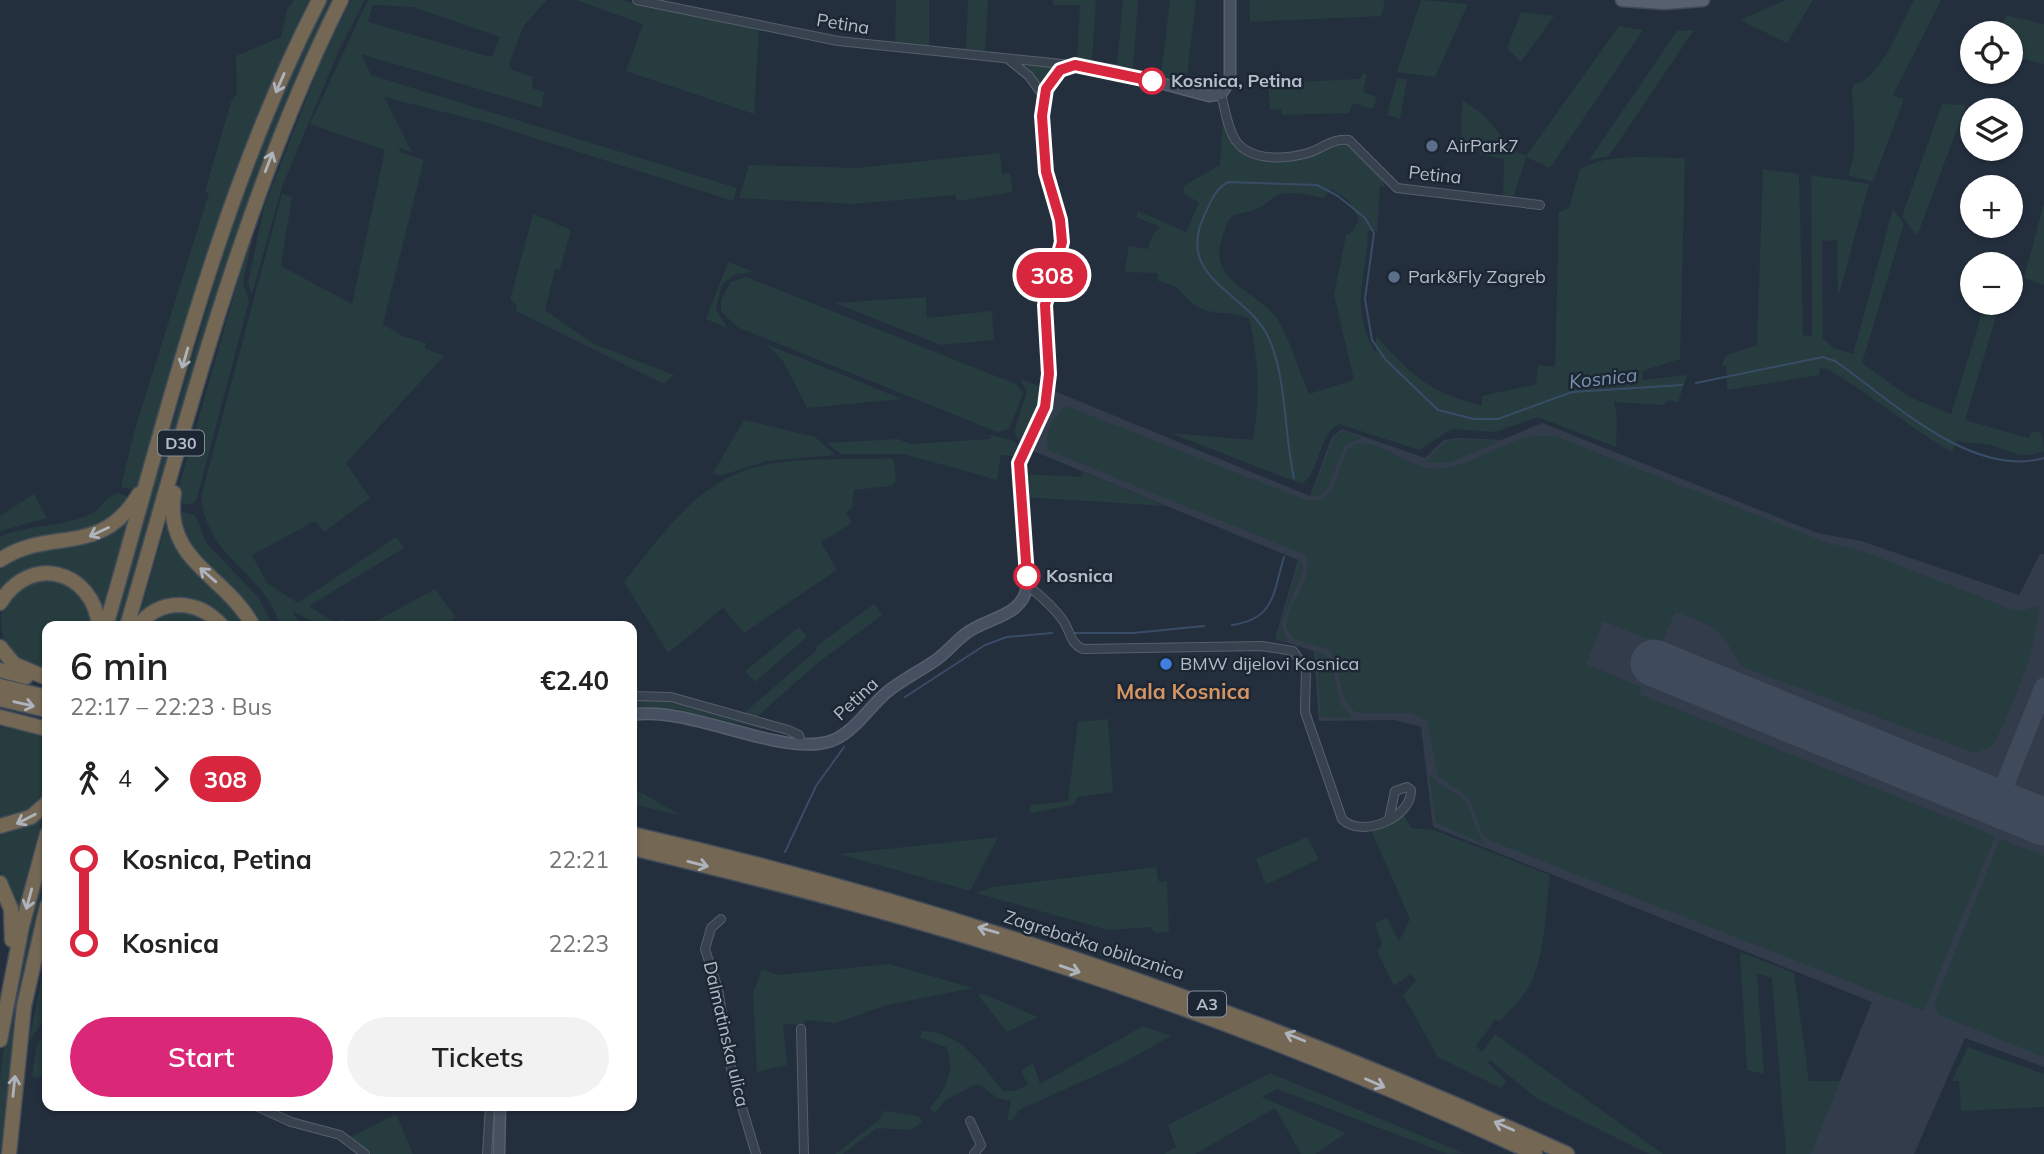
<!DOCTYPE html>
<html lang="en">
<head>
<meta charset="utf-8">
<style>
	:root { --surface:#fff; --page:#f2f2f2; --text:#222; --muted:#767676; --accent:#db2777 }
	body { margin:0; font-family:Mulish,sans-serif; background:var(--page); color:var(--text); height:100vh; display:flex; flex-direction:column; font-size:26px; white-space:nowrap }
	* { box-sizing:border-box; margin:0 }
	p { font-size:23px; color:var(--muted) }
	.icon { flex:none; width:38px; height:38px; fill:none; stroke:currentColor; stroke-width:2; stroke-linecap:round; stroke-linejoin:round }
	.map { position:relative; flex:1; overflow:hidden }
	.drawer { position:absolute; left:42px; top:621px; width:595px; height:490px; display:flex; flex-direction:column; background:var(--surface); border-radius:14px; box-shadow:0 2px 5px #0004 }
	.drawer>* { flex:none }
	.badge { padding:0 14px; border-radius:23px; font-size:24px; line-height:46px }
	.fabs { position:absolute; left:1960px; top:21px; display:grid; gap:14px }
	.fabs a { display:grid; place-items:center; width:63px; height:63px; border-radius:50%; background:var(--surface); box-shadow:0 2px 5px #0004; font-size:35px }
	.map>.badge { position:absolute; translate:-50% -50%; box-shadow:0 0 0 4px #fff }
	.legs { display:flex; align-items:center; gap:10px; height:77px; padding:0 28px; font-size:23px }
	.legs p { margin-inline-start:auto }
	.overview { display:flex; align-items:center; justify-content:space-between; height:119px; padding:0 28px }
	h1 { font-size:38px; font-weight:600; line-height:52px }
	.action { display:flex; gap:14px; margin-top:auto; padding:14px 28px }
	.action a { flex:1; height:80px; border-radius:42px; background:var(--accent); color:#fff; font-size:28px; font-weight:600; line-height:80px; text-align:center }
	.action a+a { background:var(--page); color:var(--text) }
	ul { padding:0 28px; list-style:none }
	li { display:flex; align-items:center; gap:24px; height:84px; font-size:26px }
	li i { display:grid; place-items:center; width:10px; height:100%; margin:0 9px; background:currentColor }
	li i::after { content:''; width:18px; height:18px; margin:-9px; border:5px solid; border-radius:50%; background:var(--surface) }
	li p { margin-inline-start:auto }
	li:first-child i { background:linear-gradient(#0000 50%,currentColor 0) }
	li:last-child i { background:linear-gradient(currentColor 50%,#0000 0) }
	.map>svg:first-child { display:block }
	.airport { fill:#323c4b }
	.green { fill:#263c3f; fill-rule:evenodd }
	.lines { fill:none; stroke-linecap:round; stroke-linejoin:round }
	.stream { stroke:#394c67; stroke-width:2 }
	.taxiway { stroke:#3f4a5a; stroke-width:19 }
	.runway { stroke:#3f4a5a; stroke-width:47 }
	.street-casing { stroke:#565f6c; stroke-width:10 }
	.secondary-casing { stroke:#565f6c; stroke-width:13 }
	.primary-casing { stroke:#414a57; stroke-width:15 }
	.highway-casing { stroke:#434c59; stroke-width:17 }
	.street { stroke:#38414e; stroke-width:8 }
	.secondary { stroke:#465061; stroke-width:10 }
	.primary { stroke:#56606e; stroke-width:12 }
	.highway { stroke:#746855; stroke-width:14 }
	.oneway { stroke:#aeb4bd }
	.line-1-casing { stroke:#fff; stroke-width:16 }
	.line-1 { stroke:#d7263d; stroke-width:10 }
	.stop-1-dot { fill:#fff; stroke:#d7263d; stroke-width:3.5 }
	.service-dot { fill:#5c6f8a; stroke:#1d2633; stroke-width:2.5 }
	.shop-dot { fill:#3f7fe0; stroke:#1d2633; stroke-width:2.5 }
	.labels { text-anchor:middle; stroke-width:5; stroke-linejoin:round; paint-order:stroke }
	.shield { fill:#1d2633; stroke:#878f9c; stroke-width:2 }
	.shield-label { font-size:16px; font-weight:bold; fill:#b4bcc9 }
	.street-label { font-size:18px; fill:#b4bcc9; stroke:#1d2633 }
	.stop-label { font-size:18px; font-weight:bold; fill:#b4bcc9; stroke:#1d2633; text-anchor:start }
	.poi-label { font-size:18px; fill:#b4bcc9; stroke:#1d2633; text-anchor:start }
	.water-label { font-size:19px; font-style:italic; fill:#7c92b1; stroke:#1d2633 }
	.quarter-label { font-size:21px; font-weight:bold; fill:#d59563; stroke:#1d2633 }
</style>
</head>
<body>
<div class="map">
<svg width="2044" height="1154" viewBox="0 0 2044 1154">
	<rect width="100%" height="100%" fill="#242f3e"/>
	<path class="airport" d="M1052,390L1310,496L1332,437L1342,429L1425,458L1444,440L1459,438L1501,440L1542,423L1817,533L1861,541L2019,595L2040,554H2044V1067L1965,1038L1914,1154H1810L1872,1002L1433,827L1421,727L1395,720L1319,721L1314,651L1275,639L1298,560L1028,449L1046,419Z"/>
	<path class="green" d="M294,0H312L188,313L140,479L135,490L121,487L134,432L209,193L205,191L231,102L237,93L236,56L281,37L287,10Z
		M324,0H334L310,49L264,161L122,626H112L234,219L270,118Z
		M351,0H365L339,50L282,187L252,294L248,283L264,207L320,64Z
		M368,0H547L524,25L509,64L512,70L533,77L532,88L544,92L542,108L361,54L371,75L737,188L733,201L484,122L384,97L412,152L400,148L399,152L424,160L383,324L402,336L426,343L425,348L444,356L346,463L370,498L324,532L315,521L252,555L267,583L298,603L396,537L404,548L309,606L335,623L343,619L356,626H321L292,611L302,626H280C263,568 209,563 201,497L282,194L292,197L281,266L352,304L385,150L310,124ZM373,5L413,7L500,37L492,57L480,54L368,22Z
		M576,0H620L759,29L754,114L626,71L643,24Z
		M896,0H929V46L895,44Z
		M968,0H988L985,51L966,49Z
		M1053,0H1096L1092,61L1077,60L1080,5H1053Z
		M1123,0H1138L1133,68L1117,66Z
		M1170,0H1196L1186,84L1161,76Z
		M1250,0H1385L1381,16L1250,22Z
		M1421,0L1468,4L1435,77L1397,72Z
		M1786,0H1813L1787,43L1740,20Z
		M1914,0H1941L1893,95L1904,99L1873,182L1848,175C1859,146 1853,120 1852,90L1854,84C1880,81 1902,22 1914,0Z
		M1521,12L1554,16L1521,62L1507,48Z
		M2006,15L2044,24V64L2011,56V33H1999Z
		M1619,26L1643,30L1550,168L1526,157L1513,199L1503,196L1504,159L1480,154L1479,146H1461L1462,100L1484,115L1514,151L1526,156Z
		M1694,30L1609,156L1589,160L1677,31Z
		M1025,63L1053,66L1042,89Z
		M1363,73L1367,74L1363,92L1377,97L1373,109L1353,103L1349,113L1282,115L1281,109L1270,110L1268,83L1360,79Z
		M1397,78L1407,80L1400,119L1387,115Z
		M1942,104L1966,105L1917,236L1902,216Z
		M1223,111L1237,145L1284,159L1331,144L1348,142C1360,155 1381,170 1385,187L1380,186L1377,231H1368C1367,279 1348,307 1376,353V336C1412,376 1429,392 1482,406V396L1536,384L1538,365L1555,367L1559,212L1569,208L1580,169C1610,152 1652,158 1685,158L1680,359L1642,371L1643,380L1687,375L1678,402L1669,400L1663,405L1614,402L1617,417L1616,447L1538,417L1495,432L1452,429L1419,450L1339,424C1317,435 1322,469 1302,484L1170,433L1253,440C1260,399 1259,359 1249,319C1234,310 1215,316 1200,308C1179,297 1186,286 1158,281L1157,273L1125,272L1129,246L1148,249L1152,236L1160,227L1136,217L1138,211L1186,232L1199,203L1183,193L1184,186L1220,165ZM1331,189L1347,199L1359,219L1353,231L1346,235L1334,295L1354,380L1309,394C1299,371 1291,342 1278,320C1260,291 1207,283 1222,239C1231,210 1230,217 1254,210C1264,207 1267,201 1276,196C1290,189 1309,196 1324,198Z
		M1000,153L1002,174L1010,173L1013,192L957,201L955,195L853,204L739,198L749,165L856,168Z
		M1763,169L1799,174L1803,335L1812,336L1811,175L1869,184L1838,298L1837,240L1822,241L1823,339L1834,348L1853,354L1893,209L1904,224L1862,363L1909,397L1951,414L1985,303H2000L1965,420L2029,438L2032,431L2042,433L2044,451C2015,462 2008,447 1984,444C1972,442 1971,445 1957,440L1952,452C1908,427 1871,394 1827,369L1820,368L1819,375L1727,390L1726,366H1722L1725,356L1757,345Z
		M2044,203V285L2024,278Z
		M533,214L571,230L560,269H555L545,310L592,343L674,375L664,384L516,311L517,306L510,300Z
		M257,215L243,283L249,301L196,501L190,505L177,502L180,483Z
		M728,262L754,272L736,274L722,284L716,309L727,328L706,319Z
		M746,277L1016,384L1023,394L1009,429L997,432L737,327L721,311V300L731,282Z
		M926,297L927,318L992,311L994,340L941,345L835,303Z
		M766,344L902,399L807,408L783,361Z
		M1020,379L1042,387L1034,419L1019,441L1014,432L1027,392Z
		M1066,406L1306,500C1347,504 1330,460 1355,444C1383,439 1410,470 1438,469C1480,467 1513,428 1557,437L1828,543L1862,551L2011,609L2021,611L2039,605C2036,655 2014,701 1993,746L1975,753L1740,666C1724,629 1712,625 1675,612L1661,644L1603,621L1586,664L1641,687L1639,694L1995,836L1924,1011L1489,840L1482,833L1469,798L1438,776L1427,721L1412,713H1357C1336,700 1343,669 1330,650L1295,639L1288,632C1281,605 1316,583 1306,555L1050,451C1041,437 1054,415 1066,406Z
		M744,420L815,437L835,455L766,461L720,476L713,473Z
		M1343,431L1363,438L1345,445L1328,487L1324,493L1315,497L1311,495L1334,438Z
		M990,435L1012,440L1018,445L1014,456L1001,455L997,480L904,454H841L827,443L898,439L910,444L991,439Z
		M1459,439L1501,441L1448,463L1425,462L1445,442Z
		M891,458L894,461L896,481L891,486L854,490L852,508L846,513L852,523L821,542L837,570L744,633L723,608L668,653L624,582C657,541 694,487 746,470C791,455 844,461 891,458Z
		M1083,472L1166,506L1023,497V474L1081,477Z
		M118,493L131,498L103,526L0,554V537C30,523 65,528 92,513C102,507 107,495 118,493Z
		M34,494L47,518L0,531V516Z
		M177,511L194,515L197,519L207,544L258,597L273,626H259L241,597L190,549Z
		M132,512L103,612L55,569L0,595V567L12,559Z
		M168,518L248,626H227L203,605L139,617Z
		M1300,559L1304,569L1281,624L1288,642L1276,639Z
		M53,577L83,593L94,626H47V674L22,665L3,641L1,616L3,609L25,582Z
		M435,589L456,618L441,626H367Z
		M874,604L882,615L815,665L757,717L744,713L817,650L815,647Z
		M190,610L217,626H143L159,613Z
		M799,627L807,637L755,682L745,671Z
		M1316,650L1331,659L1340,703L1352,718L1321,717Z
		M632,699L670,701L793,736L676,709L632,708Z
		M1108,719L1113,792L1078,797L1073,805L1030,813V805L1068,801L1078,722Z
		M0,727L47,735L45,795L29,813L0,820Z
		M1429,774C1439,786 1453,790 1464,801C1473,810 1474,831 1486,845L1436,823Z
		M632,787L680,815L632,804Z
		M43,815L17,912L11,890L0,872V830L18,828Z
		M1404,815L1411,828L1434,830L1550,875C1546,906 1545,955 1531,982C1524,997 1511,1009 1500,1021L1495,1020L1476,1046L1482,1052L1495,1034L1663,1154H1649L1538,1099L1490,1060L1487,1062L1506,1081L1501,1088L1438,1057L1403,995L1416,981L1411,974L1394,986L1377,951L1382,944L1375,923L1387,918L1399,941L1410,919L1370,828Z
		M998,837L970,891L840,854Z
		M1307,837L1319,859L1266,885L1256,859Z
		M2000,839L2044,856V1057L1939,1015L1934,1005Z
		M47,851V883L16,1025L4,1154H0C0,1129 0,1103 0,1078C8,1001 29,927 47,851Z
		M1156,867L1159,882L1167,881L1169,932L1154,933L1151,927L1108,930L976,893L993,887Z
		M47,949V1015L29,1042Z
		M1740,952L1794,973L1809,1081H1840L1810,1154H1786L1772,978L1757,973L1764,1074L1747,1070Z
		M889,964L973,988L887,1005L835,1023L805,1020L804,1025L783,1024L787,1065L757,1072L753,993L762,969L778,975Z
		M981,993L1038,1017L1007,1032L978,995Z
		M1143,1026L1171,1036L1123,1063L1019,1110L1013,1120H1007L1011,1101L997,1098L982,1086L974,1085L946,1100L935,1113L929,1109C944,1092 957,1070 946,1047L920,1038L922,1031C962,1032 980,1063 1003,1091H1014L1028,1085L1021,1071L1033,1063L1040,1084Z
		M47,1029V1069L38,1078L32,1076L37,1045Z
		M1968,1047L2044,1074V1107L1961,1111L1959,1081H1952Z
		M1270,1073L1463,1153L1448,1154L1277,1089L1262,1097L1346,1133L1315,1154H1301L1275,1108L1195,1154H1164L1176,1147L1168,1125Z
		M884,1111L919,1116L923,1122L910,1130L877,1128L843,1154H835L879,1120Z
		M396,1114L413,1154H371L349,1138Z"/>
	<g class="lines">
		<path class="stream" d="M1696,383L1823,357L1835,361C1890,399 1971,479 2044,458
			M1294,478C1284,433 1287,383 1270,341C1251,292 1174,281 1204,216C1210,203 1215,189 1228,182L1317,185L1338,196L1365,218L1374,233L1365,299L1372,340L1386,360L1438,410L1474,419H1498L1572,392L1682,385
			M1232,625C1275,619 1273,593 1284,557
			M1075,633H1133L1204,626
			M905,697L985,645L1007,637L1052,633
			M785,852L816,786L844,747"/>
		<path class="taxiway" d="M1997,804L2044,687"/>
		<path class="runway" d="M1654,663L2044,822"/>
		<g class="street-casing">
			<path id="street" d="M637,0L838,41L1072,65
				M1008,59L1029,76L1044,97
				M1221,94C1225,108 1227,128 1236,141C1251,162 1286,159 1308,153C1324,148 1331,138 1349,140L1397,188L1540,205
				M1027,585C1041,596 1054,607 1064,622C1071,633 1070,643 1083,649L1262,646L1293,651L1306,669L1305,712L1342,819C1361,839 1412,818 1411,790L1407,787L1395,791L1389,819
				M632,696L671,697L788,730L799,735L801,743
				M721,919L711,928L705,949L718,989L732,1074L756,1154
				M801,1029L804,1154
				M256,1106L291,1122L340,1135L365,1154
				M970,1121L981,1145L974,1154
				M487,1154L490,1106"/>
		</g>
		<g class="secondary-casing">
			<path id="secondary" d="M632,715C691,705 780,758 831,741C854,733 869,707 887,692C902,680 920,671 936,660C946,653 954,643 964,635C985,617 1024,618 1027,585L1019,463L1045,407L1049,374L1045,305L1062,236L1046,172L1042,116L1046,89L1060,70L1075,65L1115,71L1209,96L1221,94L1230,81V0
				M499,1154L500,1106"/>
		</g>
		<g class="primary-casing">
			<path id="primary" d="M1622,0L1664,3L1703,0"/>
		</g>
		<g class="highway-casing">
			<path id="highway" d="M174,493C163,561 226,575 253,626
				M0,560C51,526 100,559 139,494
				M0,603C30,553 93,570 99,626
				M106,626C167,416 218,196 319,0
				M127,626C189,414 242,199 341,0
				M138,626C161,597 198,599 222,626
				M0,647L14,664L47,678
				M0,670L26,677
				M0,686L47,697
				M0,699L47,710
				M0,717L47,729
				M0,826L31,817L47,803
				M632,834C955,908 1265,1016 1567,1154
				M632,848C762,879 893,912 1021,953C1196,1009 1368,1076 1535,1154
				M0,883L11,909L12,940
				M0,1040L22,926L47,834
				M9,1154L24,1006L47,906"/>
		</g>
		<use href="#street" class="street"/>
		<use href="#secondary" class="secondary"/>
		<use href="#primary" class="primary"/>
		<use href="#highway" class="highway"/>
	</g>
	<defs><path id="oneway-shaft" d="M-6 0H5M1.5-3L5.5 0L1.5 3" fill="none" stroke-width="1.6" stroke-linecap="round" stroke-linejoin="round" transform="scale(1.75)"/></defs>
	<g class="oneway">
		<use href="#oneway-shaft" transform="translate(280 83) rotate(114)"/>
		<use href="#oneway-shaft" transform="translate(269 162) rotate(-69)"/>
		<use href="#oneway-shaft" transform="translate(185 358) rotate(106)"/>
		<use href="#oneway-shaft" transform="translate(99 532) rotate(155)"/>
		<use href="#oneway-shaft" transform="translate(208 575) rotate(-139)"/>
		<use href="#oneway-shaft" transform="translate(24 704) rotate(13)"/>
		<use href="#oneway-shaft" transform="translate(26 819) rotate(153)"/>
		<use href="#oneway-shaft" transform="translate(698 864) rotate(14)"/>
		<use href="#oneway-shaft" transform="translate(29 899) rotate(105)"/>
		<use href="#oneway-shaft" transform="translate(988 930) rotate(-164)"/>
		<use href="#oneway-shaft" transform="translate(1070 969) rotate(19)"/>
		<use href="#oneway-shaft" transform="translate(1295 1037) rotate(-158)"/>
		<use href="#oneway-shaft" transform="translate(1375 1083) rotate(24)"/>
		<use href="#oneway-shaft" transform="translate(14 1086) rotate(-84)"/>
		<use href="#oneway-shaft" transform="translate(1504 1126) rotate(-156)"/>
	</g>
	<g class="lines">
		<g class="line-1-casing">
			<path id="line-1" d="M1027,576L1019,463L1045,407L1049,374L1045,305L1062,242L1060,220L1046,172L1042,116L1046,89L1060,70L1075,65L1152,81"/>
		</g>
		<use href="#line-1" class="line-1"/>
	</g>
	<g class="stop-1-dot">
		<circle cx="1152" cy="81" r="12"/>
		<circle cx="1027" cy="576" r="12"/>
	</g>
	<g class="service-dot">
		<circle cx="1432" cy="146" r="7"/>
		<circle cx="1394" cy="277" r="7"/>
	</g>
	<circle class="shop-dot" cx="1166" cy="664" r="7"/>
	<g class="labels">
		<g class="shield">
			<rect x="158" y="430.5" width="46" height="25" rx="5"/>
			<rect x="1188" y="991.5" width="38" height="25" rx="5"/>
		</g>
		<g class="shield-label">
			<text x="181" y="449">D30</text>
			<text x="1207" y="1010">A3</text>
		</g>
		<g class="street-label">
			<text transform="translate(843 24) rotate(9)" y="6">Petina</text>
			<text transform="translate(1435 175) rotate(6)" y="6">Petina</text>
			<text transform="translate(856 699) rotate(-43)" y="6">Petina</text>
			<text transform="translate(1094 945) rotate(18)" y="6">Zagrebačka obilaznica</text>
			<text transform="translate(726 1034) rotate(77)" y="6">Dalmatinska ulica</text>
		</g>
		<g class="stop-label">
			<text x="1171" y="87">Kosnica, Petina</text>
			<text x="1046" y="582">Kosnica</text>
		</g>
		<g class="poi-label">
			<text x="1446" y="152">AirPark7</text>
			<text x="1408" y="283">Park&amp;Fly Zagreb</text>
			<text x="1180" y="670">BMW dijelovi Kosnica</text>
		</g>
		<g class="water-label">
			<text transform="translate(1603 378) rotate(-6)" y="7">Kosnica</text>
		</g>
		<g class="quarter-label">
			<text x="1183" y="699">Mala Kosnica</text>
		</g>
	</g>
</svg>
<div class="fabs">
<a><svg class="icon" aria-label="locate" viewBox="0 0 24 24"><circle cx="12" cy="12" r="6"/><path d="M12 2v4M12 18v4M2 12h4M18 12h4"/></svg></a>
<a><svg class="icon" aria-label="layers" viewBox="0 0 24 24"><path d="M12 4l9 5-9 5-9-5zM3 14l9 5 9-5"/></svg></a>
<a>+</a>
<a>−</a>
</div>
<b class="badge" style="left:1052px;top:275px;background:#d7263d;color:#fff">308</b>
<section class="drawer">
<div class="overview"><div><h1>6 min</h1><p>22:17 – 22:23 · Bus</p></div><b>€2.40</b></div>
<div class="legs"><svg class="icon" aria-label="walk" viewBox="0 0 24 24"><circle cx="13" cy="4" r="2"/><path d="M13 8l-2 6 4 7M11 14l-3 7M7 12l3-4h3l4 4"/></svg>4<svg class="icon" aria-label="forward" viewBox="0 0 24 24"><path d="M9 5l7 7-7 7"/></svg><b class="badge" style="background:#d7263d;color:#fff">308</b></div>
<ul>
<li><i style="color:#d7263d"></i><b>Kosnica, Petina</b><p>22:21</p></li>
<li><i style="color:#d7263d"></i><b>Kosnica</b><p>22:23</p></li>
</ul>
<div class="action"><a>Start</a><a>Tickets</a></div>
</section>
</div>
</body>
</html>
